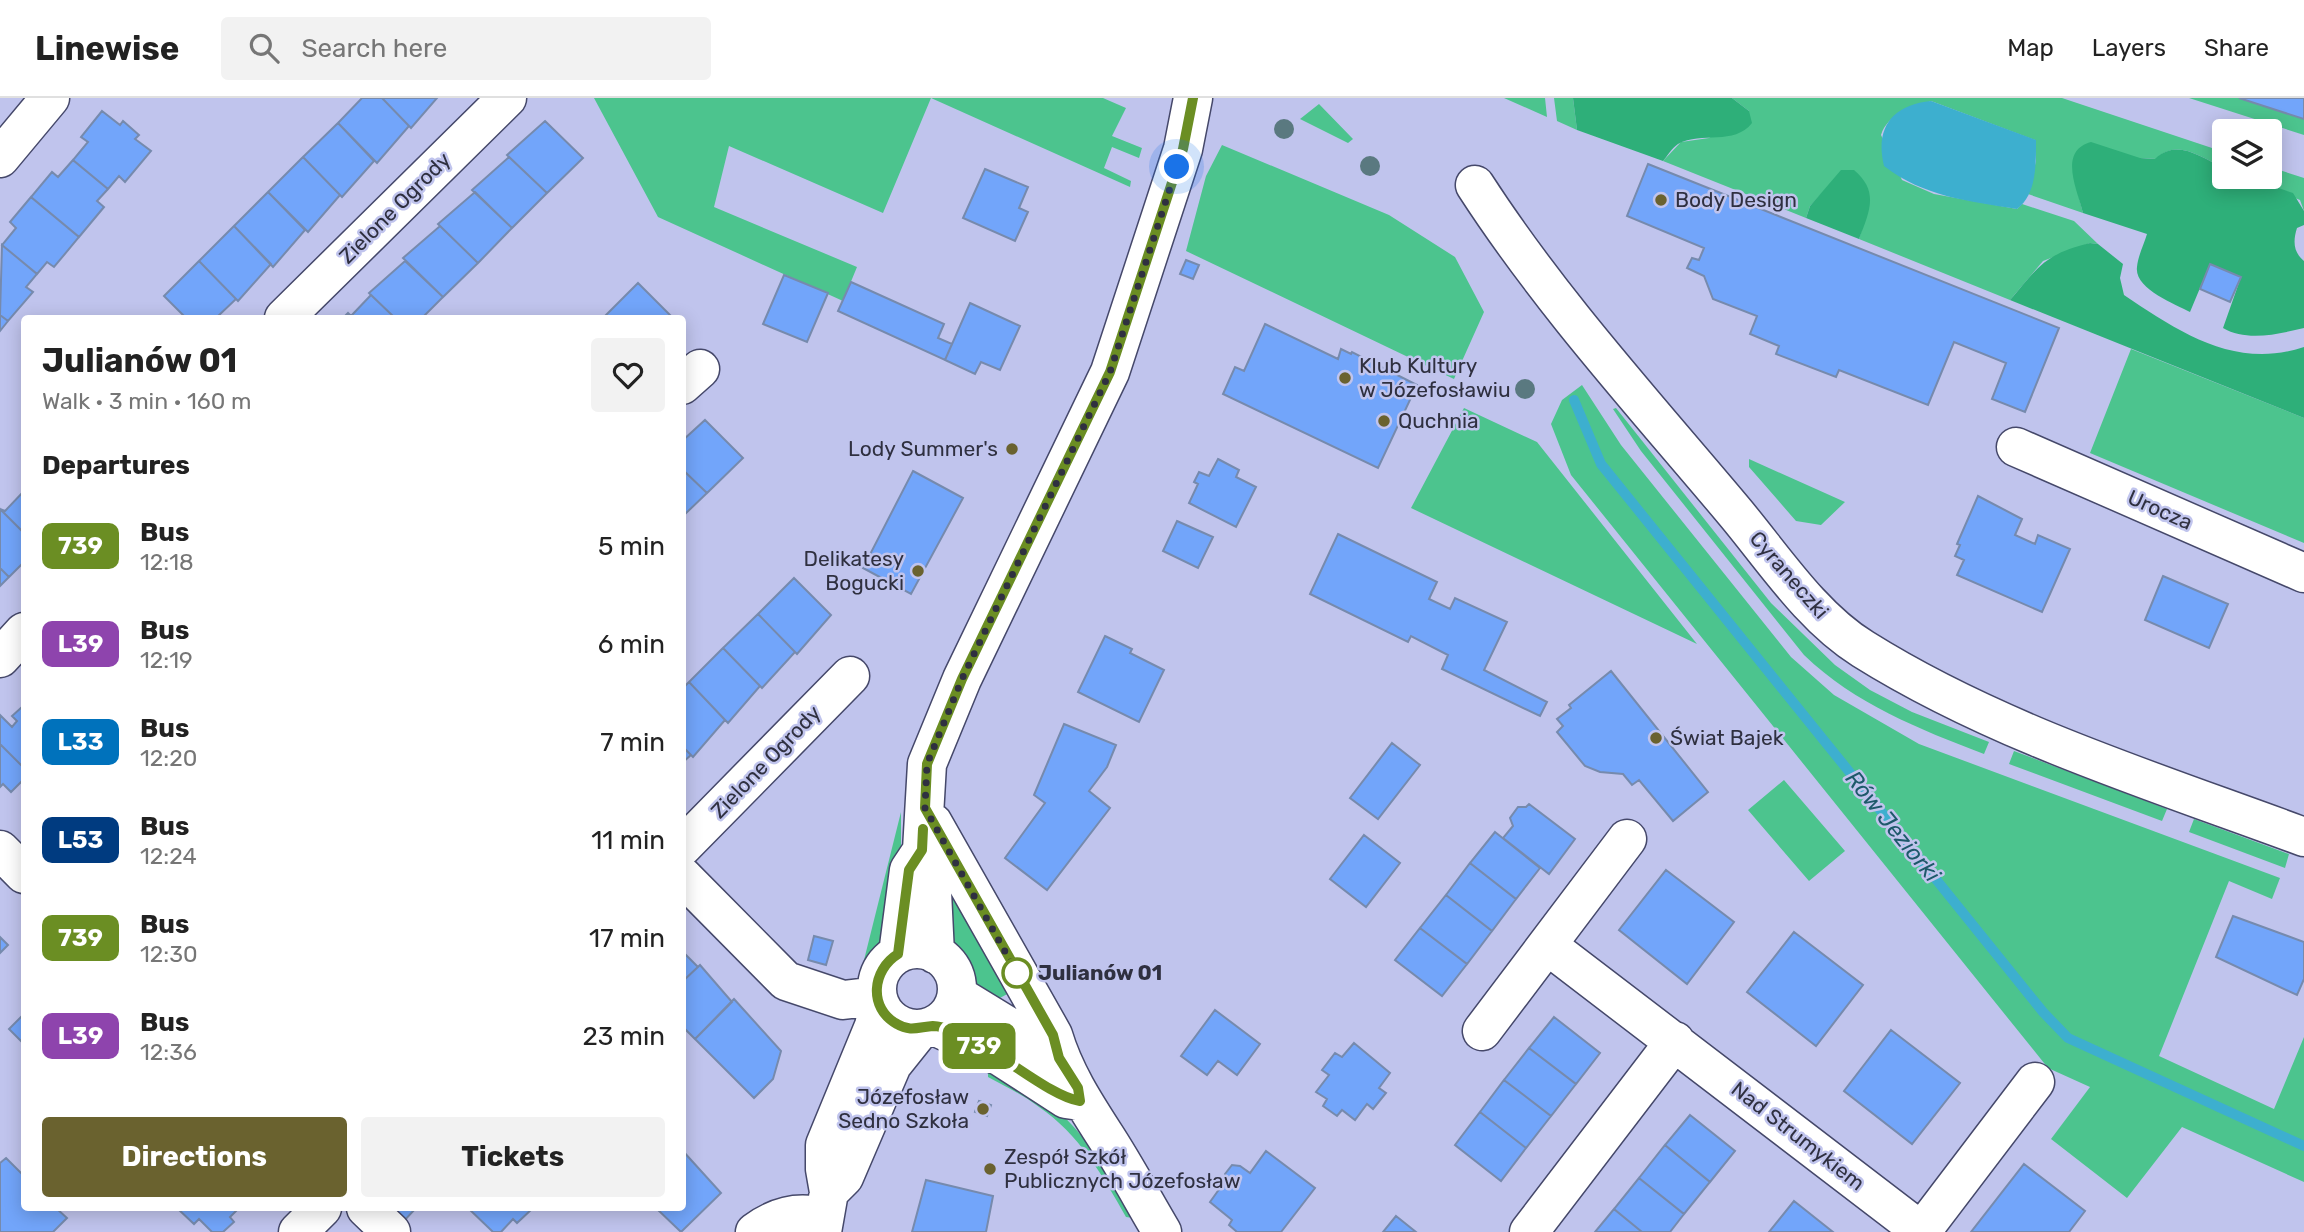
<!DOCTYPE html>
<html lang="en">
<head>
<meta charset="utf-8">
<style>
	:root { --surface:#fff; --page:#f2f2f2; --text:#222; --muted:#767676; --line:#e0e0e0; --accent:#6a622f }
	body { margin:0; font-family:Rubik,sans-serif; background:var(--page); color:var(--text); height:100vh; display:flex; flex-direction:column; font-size:26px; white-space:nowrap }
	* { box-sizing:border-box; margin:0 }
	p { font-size:23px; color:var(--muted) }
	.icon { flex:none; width:38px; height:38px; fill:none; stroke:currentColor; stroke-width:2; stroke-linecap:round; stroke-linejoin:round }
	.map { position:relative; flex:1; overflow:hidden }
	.details { position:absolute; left:21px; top:217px; width:665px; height:896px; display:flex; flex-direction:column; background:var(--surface); border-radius:7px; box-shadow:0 4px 18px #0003 }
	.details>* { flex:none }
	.badge { padding:0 14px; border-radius:10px; font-size:24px; line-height:46px }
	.buttons { position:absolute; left:2212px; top:21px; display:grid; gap:14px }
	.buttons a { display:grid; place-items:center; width:70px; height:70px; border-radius:7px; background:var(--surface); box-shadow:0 4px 18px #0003; font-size:35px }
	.you { position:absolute; width:35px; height:35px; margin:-18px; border:5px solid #fff; border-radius:50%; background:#1a73e8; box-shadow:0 0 0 10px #1a73e833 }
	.map>.badge { position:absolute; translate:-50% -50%; box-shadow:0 0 0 4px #fff }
	h2 { padding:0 21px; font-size:26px; line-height:63px }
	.round { display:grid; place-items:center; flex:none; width:74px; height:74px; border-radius:7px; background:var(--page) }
	.headline { display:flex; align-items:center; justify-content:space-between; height:119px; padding:0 21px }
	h1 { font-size:33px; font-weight:700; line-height:52px }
	.action { display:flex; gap:14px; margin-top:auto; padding:14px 21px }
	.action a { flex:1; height:80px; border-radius:7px; background:var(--accent); color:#fff; font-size:28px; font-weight:700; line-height:80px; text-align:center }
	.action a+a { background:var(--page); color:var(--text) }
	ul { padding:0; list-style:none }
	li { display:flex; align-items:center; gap:21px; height:98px; padding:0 21px }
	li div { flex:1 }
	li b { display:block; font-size:26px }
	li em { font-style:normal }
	li .badge { min-width:77px; font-weight:700; text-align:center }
	header { display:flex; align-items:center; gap:42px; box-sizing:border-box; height:98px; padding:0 35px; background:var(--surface); border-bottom:2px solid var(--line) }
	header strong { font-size:33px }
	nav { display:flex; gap:38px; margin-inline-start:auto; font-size:24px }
	.search { width:490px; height:63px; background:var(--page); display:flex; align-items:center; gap:18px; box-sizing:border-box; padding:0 24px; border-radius:7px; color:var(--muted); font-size:26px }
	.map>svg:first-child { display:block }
	.green { fill:#4cc48e }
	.forest { fill:#2eaf79 }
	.water { fill:#3dafcf }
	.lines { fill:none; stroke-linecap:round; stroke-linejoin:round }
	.stream { stroke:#3dafcf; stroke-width:10 }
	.building { fill:#72a5fa; stroke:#768aad; stroke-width:2 }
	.minor-casing { stroke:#45486a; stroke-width:41 }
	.minor { stroke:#fff; stroke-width:38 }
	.tree { fill:#5a7980 }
	.line-casing { stroke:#fff; stroke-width:16 }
	.line { stroke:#6b8e23; stroke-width:10 }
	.walk { stroke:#2f3040; stroke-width:7; stroke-dasharray:0 12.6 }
	.poi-dot { fill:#6a622f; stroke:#c0c4ed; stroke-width:2.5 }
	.stop-dot { fill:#fff; stroke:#6b8e23; stroke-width:3.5 }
	.labels { text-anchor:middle; stroke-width:5; stroke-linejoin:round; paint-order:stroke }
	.poi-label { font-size:21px; fill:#2f3040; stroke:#c0c4ed; text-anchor:start }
	.street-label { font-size:21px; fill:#2f3040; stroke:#c0c4ed }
	.stop-label { font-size:21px; font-weight:bold; fill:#2f3040; stroke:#c0c4ed; text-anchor:start }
	.water-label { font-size:23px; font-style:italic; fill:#1d596a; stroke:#c0c4ed }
</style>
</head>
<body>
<header>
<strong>Linewise</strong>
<div class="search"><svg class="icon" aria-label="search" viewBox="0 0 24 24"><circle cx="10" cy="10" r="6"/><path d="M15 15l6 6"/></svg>Search here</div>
<nav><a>Map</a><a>Layers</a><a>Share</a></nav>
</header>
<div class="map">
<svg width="2304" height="1134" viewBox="0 0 2304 1134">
	<rect width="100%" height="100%" fill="#c0c4ed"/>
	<path class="green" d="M594,0H1103L1126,10L1112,38L1142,50L1139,60L1112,49L1104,70L1131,83L1130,89L931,0L883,115L729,48L714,109L857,169L843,203L658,119Z
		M1504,0H1545L1547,19Z
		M1554,0H1573L1577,32L1557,23Z
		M1732,0H2062L2224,54V70C2200,59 2177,40 2156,61L2140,60L2078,96L2083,115L2028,96L2036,63L2035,42L1931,3C1911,11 1888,15 1881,37L1902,82L1934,96L2017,111L2022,106L2074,123L2098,146L2090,145L2043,163L2010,202L1859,141L1869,109L1832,84L1810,108L1806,120L1663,63L1681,44L1709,40L1749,13Z
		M2189,0H2239L2304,21V37Z
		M1319,6L1353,41L1348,45L1300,21Z
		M1222,47L1389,117L1455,159L1484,214L1454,281L1186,153L1206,78Z
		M2270,69L2304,80V113L2300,102L2245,79H2270Z
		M2131,251L2304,320V445L2090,355Z
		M1582,287L1621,347L1791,559L1834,597L1919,646L2280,780L2272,801L2229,783L2159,958L2274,1011L2304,939V1084L2182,1029L2127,1100L2051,1041L2090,989L2048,970L1571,377L1551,326L1562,302Z
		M1464,310L1537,344L1697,546L1411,410Z
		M1616,310L1771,505L1835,567L1870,592L1912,614L1989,644L1984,656C1919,631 1855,606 1804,557L1641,353L1613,311Z
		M1749,361L1845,404L1821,427L1796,423L1749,369Z
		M2014,653L2167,711L2162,723L2009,666Z
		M1784,682L1845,753L1809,783L1748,712Z
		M901,714V766L886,846L860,878Z
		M2194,721L2289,756L2285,770L2189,734Z
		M947,777L1011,894L998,901C950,884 949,821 947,777Z
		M988,968C1009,982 1033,994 1053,1009C1089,1038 1110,1081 1133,1120L1126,1119C1103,1078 1079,1036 1039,1009C1023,997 1005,988 988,979Z"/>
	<path class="forest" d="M1573,0H1732L1749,13L1752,25C1734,48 1702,33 1678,46C1672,50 1668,57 1663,63L1577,32Z
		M2091,44L2140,60L2155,61C2177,40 2200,59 2224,70V79H2245L2293,95L2304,113V127L2297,130C2293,143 2293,154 2304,163V230C2278,236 2247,244 2223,230L2241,179L2210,166L2190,214C2175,206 2134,191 2137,169C2138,158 2144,146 2147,136L2083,115C2077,91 2058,53 2091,44Z
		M1841,72H1854C1879,93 1870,113 1859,141L1806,120L1810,108Z
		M2090,145L2098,146L2123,166L2120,180L2124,197C2179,234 2235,272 2304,249V320L2010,202C2039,168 2045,156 2090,145Z"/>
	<path class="water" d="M1931,3L2036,42C2036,65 2037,96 2017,111C1969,103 1924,99 1884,68C1875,31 1891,7 1931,3Z"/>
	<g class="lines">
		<path class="stream" d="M1574,302L1601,366L2043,914L2068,940L2304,1048"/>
	</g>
	<path class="building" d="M362,0H382L409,28L377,65L338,25Z
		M382,0H437L411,30Z
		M2239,0H2304V21Z
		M102,13L120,27L123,23L139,37L135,41L151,53L125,84L119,78L108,91L73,62L88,44L81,39Z
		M545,23L583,60L547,95L507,57Z
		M338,25L374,63L342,99L303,59Z
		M303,59L340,97L308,134L268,94Z
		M509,59L547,95L512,130L472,92Z
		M73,62L108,91L97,103L104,109L79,139L31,99L52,74L58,79Z
		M1648,66L2059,230L2025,314L1992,301L2006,265L1954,244L1928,307L1839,272L1836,279L1776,256L1779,248L1750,236L1757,218L1713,201L1704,178L1687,170L1692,160L1699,162L1704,150L1627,118Z
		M985,71L1028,89L1019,110L1028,114L1015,143L963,120Z
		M268,94L305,132L273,169L234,128Z
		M475,94L512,130L478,165L438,126Z
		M31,99L79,139L54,169L47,164L37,176L2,147L16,130L10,124Z
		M234,128L271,166L238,203L199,163Z
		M440,128L478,165L443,199L403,160Z
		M2,147L37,176L26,189L33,194L8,223L0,217Z
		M1186,162L1199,167L1193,181L1180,176Z
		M199,163L236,201L216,220H186L164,198Z
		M405,163L443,199L422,220H395L369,195Z
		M2210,166L2241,179L2230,204L2200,191Z
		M784,177L828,195L807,244L763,226Z
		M851,184L944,226L938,240L952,246L945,262L838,213Z
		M638,185L673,220H603Z
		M371,197L395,220H343L348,215L351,218Z
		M970,205L1020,228L1000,272L981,264L975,276L945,262Z
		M0,217L8,223L0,233Z
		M1265,226L1338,261L1341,251L1351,256L1352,254L1417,287L1378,370L1223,296L1235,269L1244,273Z
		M705,322L743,360L707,395L682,371V343Z
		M1218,361L1239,372L1236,379L1256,389L1236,429L1189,405L1198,386L1194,384L1199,374L1209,378Z
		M682,371L707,395L682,419Z
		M913,373L963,400L911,496L863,470Z
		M24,393V435L0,411L5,413Z
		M1978,398L2022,421L2015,437L2035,446L2038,437L2070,451L2042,514L1957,477L1964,462L1955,458L1960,447L1957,446Z
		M0,411L24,435V464L9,479L0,470Z
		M1177,423L1213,439L1198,470L1163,453Z
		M1338,436L1437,484L1429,501L1450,511L1455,500L1507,524L1484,572L1547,604L1540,618L1442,571L1448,557L1411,538L1408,544L1310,496Z
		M0,470L9,479L0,488Z
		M2163,478L2228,506L2209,550L2145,522Z
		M794,480L831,517L797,556L758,516Z
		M758,516L795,554L762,590L723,550Z
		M1105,538L1132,551L1130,555L1164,572L1139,624L1078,594Z
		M723,550L760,588L728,625L689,584Z
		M1611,573L1708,694L1673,723L1639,682L1632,687L1623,676L1600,674L1585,668L1557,634L1563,628L1557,621L1571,610L1569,607Z
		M689,584L725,622L693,659L682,648V591Z
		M22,609L24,612V670L0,646V617L12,629L17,623L12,618Z
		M1064,626L1116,647L1107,669L1089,693L1110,710L1047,792L1005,760L1045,705L1034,697Z
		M1392,645L1420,667L1378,721L1350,700Z
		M0,646L24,670V681L11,694L3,686L0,689Z
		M682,648L691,657L682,665Z
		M1529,706L1575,741L1549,776L1503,740L1513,728L1510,720L1518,709H1526Z
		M1495,734L1540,770L1516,801L1470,765Z
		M1364,737L1400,765L1366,809L1330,781Z
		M1470,765L1516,801L1492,833L1446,797Z
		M1666,772L1734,824L1687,886L1619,832Z
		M1446,797L1492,833L1467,866L1420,830Z
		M2233,818L2304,844V881L2297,897L2216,859Z
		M1420,830L1467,866L1442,898L1395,862Z
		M1794,834L1863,887L1816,948L1747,894Z
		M814,838L833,843L826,867L808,862Z
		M0,839L8,847L0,855Z
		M682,853L698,869L682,884Z
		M700,867L732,904L695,941L682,928V884Z
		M734,901L781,953L773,981L754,1000L695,941Z
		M1215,912L1260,946L1237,977L1218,963L1207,977L1181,958Z
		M24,916V946L9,931Z
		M1554,919L1600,955L1576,986L1529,950Z
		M1891,932L1960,985L1912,1046L1844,993Z
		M1354,945L1390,975L1379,990L1386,995L1373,1011L1367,1006L1355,1022L1342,1012L1337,1018L1323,1008L1327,1001L1316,994L1329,977L1322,972L1335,955L1342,959Z
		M1529,950L1576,986L1551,1018L1504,982Z
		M1504,982L1551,1018L1526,1050L1480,1014Z
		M979,1003L991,1007L987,1018L975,1014Z
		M1480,1014L1526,1050L1501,1083L1455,1047Z
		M1690,1017L1735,1053L1710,1084L1665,1047Z
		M1665,1047L1710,1084L1684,1116L1639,1080Z
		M682,1052L721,1095L681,1134L656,1110H682Z
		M1266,1053L1315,1090L1281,1134H1237L1229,1127L1232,1122L1210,1104L1225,1083V1076L1232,1067L1240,1068L1250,1075Z
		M6,1060L22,1076L24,1073V1110H56L67,1120L53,1134H0V1065Z
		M2024,1066L2085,1113L2069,1134H1971Z
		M1639,1080L1684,1116L1670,1134H1642L1614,1111Z
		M926,1082L993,1098L986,1134H912Z
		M1794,1103L1833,1134H1769Z
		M177,1110H239L230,1119L234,1124L223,1134H212L199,1121L194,1126Z
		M388,1110H416L404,1123Z
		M468,1110H533L517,1125L513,1121L501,1134H493Z
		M1614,1111L1642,1134H1595Z
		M1396,1118L1416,1134H1383Z"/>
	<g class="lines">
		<g class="minor-casing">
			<path id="minor" d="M0,60L50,0
				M1475,87C1550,203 1644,306 1733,412C1772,458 1810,518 1863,551C1997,635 2156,684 2304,739
				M284,220L507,0
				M682,287L700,271
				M2016,349L2304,475
				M0,560L24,534
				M933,725L1053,937C1064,974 1084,1005 1104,1036C1125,1068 1143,1102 1162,1134
				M682,749L850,578
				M0,752L24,776
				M682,778L786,883L843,902L877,898
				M1547,847L1921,1133
				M877 891a40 40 0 1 1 80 0a40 40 0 1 1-80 0Z
				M898,856L909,772L921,754
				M935,856L931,773L922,752L927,666L962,581L1110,274L1183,51L1193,0
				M957,897L1060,960
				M934,928L1001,959L1066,1001L1080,1003
				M1482,933L1627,741
				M829,1094L844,1079L892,967L920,932
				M366,1110L391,1134
				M298,1134L322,1110
				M755,1134C777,1118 799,1112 824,1120
				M822,1134L829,1094L825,1071V1047L874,928L879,906
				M1529,1134L1675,943
				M1921,1134L2035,984"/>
		</g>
		<use href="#minor" class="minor"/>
	</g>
	<g class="tree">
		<circle cx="1284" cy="31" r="10"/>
		<circle cx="1370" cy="68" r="10"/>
		<circle cx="1525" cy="291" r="10"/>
	</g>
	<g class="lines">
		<g class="line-casing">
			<path id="line" d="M923,731L922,752L909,772L898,856C872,872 868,910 897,926C910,934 919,929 933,928C949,928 973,944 987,951C1013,965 1054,999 1080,1003L1078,990L1059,960L1053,937L925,710L927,666L962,581L1110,274L1183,51L1193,0"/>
		</g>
		<use href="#line" class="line"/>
		<path class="walk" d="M1017,875L925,710L927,666L962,581L1110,274L1177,69"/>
	</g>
	<g class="poi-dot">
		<circle cx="1661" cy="102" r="7"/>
		<circle cx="1345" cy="280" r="7"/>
		<circle cx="1384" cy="323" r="7"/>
		<circle cx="1012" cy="351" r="7"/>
		<circle cx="918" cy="473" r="7"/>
		<circle cx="1656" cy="640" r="7"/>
		<circle cx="983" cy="1011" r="7"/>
		<circle cx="990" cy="1071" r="7"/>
	</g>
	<circle class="stop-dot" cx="1017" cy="875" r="14"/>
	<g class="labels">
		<g class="poi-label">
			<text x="1675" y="109">Body Design</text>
			<text x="1359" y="275">Klub Kultury<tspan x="1359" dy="24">w Józefosławiu</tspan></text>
			<text x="1398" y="330">Quchnia</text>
			<text x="998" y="358" text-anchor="end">Lody Summer's</text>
			<text x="904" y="468" text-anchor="end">Delikatesy<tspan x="904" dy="24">Bogucki</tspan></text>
			<text x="1670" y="647">Świat Bajek</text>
			<text x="969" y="1006" text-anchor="end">Józefosław<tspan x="969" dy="24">Sedno Szkoła</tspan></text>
			<text x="1004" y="1066">Zespół Szkół<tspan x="1004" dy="24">Publicznych Józefosław</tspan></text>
		</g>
		<g class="street-label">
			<text transform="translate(395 110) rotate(-45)" y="7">Zielone Ogrody</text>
			<text transform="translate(2160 412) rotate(24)" y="7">Urocza</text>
			<text transform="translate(1789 477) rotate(49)" y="7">Cyraneczki</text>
			<text transform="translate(766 664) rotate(-46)" y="7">Zielone Ogrody</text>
			<text transform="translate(1798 1038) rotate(38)" y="7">Nad Strumykiem</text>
		</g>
		<g class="stop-label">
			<text x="1038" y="882">Julianów 01</text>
		</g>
		<g class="water-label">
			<text transform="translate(1893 728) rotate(51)" y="8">Rów Jeziorki</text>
		</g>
	</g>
</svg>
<div class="buttons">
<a><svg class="icon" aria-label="layers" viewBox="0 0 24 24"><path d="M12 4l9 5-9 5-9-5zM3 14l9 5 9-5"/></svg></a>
</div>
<div class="you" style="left:1177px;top:69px"></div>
<b class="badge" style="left:979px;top:948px;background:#6b8e23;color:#fff">739</b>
<section class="details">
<div class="headline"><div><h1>Julianów 01</h1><p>Walk · 3 min · 160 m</p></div><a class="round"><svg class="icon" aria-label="heart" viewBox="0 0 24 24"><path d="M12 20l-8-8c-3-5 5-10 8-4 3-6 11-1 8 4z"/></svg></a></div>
<h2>Departures</h2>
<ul>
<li><span class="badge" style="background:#6b8e23;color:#fff">739</span><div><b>Bus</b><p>12:18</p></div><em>5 min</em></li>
<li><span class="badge" style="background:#8e44ad;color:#fff">L39</span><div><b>Bus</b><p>12:19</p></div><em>6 min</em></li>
<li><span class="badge" style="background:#0072bc;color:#fff">L33</span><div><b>Bus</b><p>12:20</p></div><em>7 min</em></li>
<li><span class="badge" style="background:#003b80;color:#fff">L53</span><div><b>Bus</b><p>12:24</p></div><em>11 min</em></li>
<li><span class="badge" style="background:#6b8e23;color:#fff">739</span><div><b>Bus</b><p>12:30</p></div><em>17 min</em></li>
<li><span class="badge" style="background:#8e44ad;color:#fff">L39</span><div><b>Bus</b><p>12:36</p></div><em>23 min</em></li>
</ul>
<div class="action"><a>Directions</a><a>Tickets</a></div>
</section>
</div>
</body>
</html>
